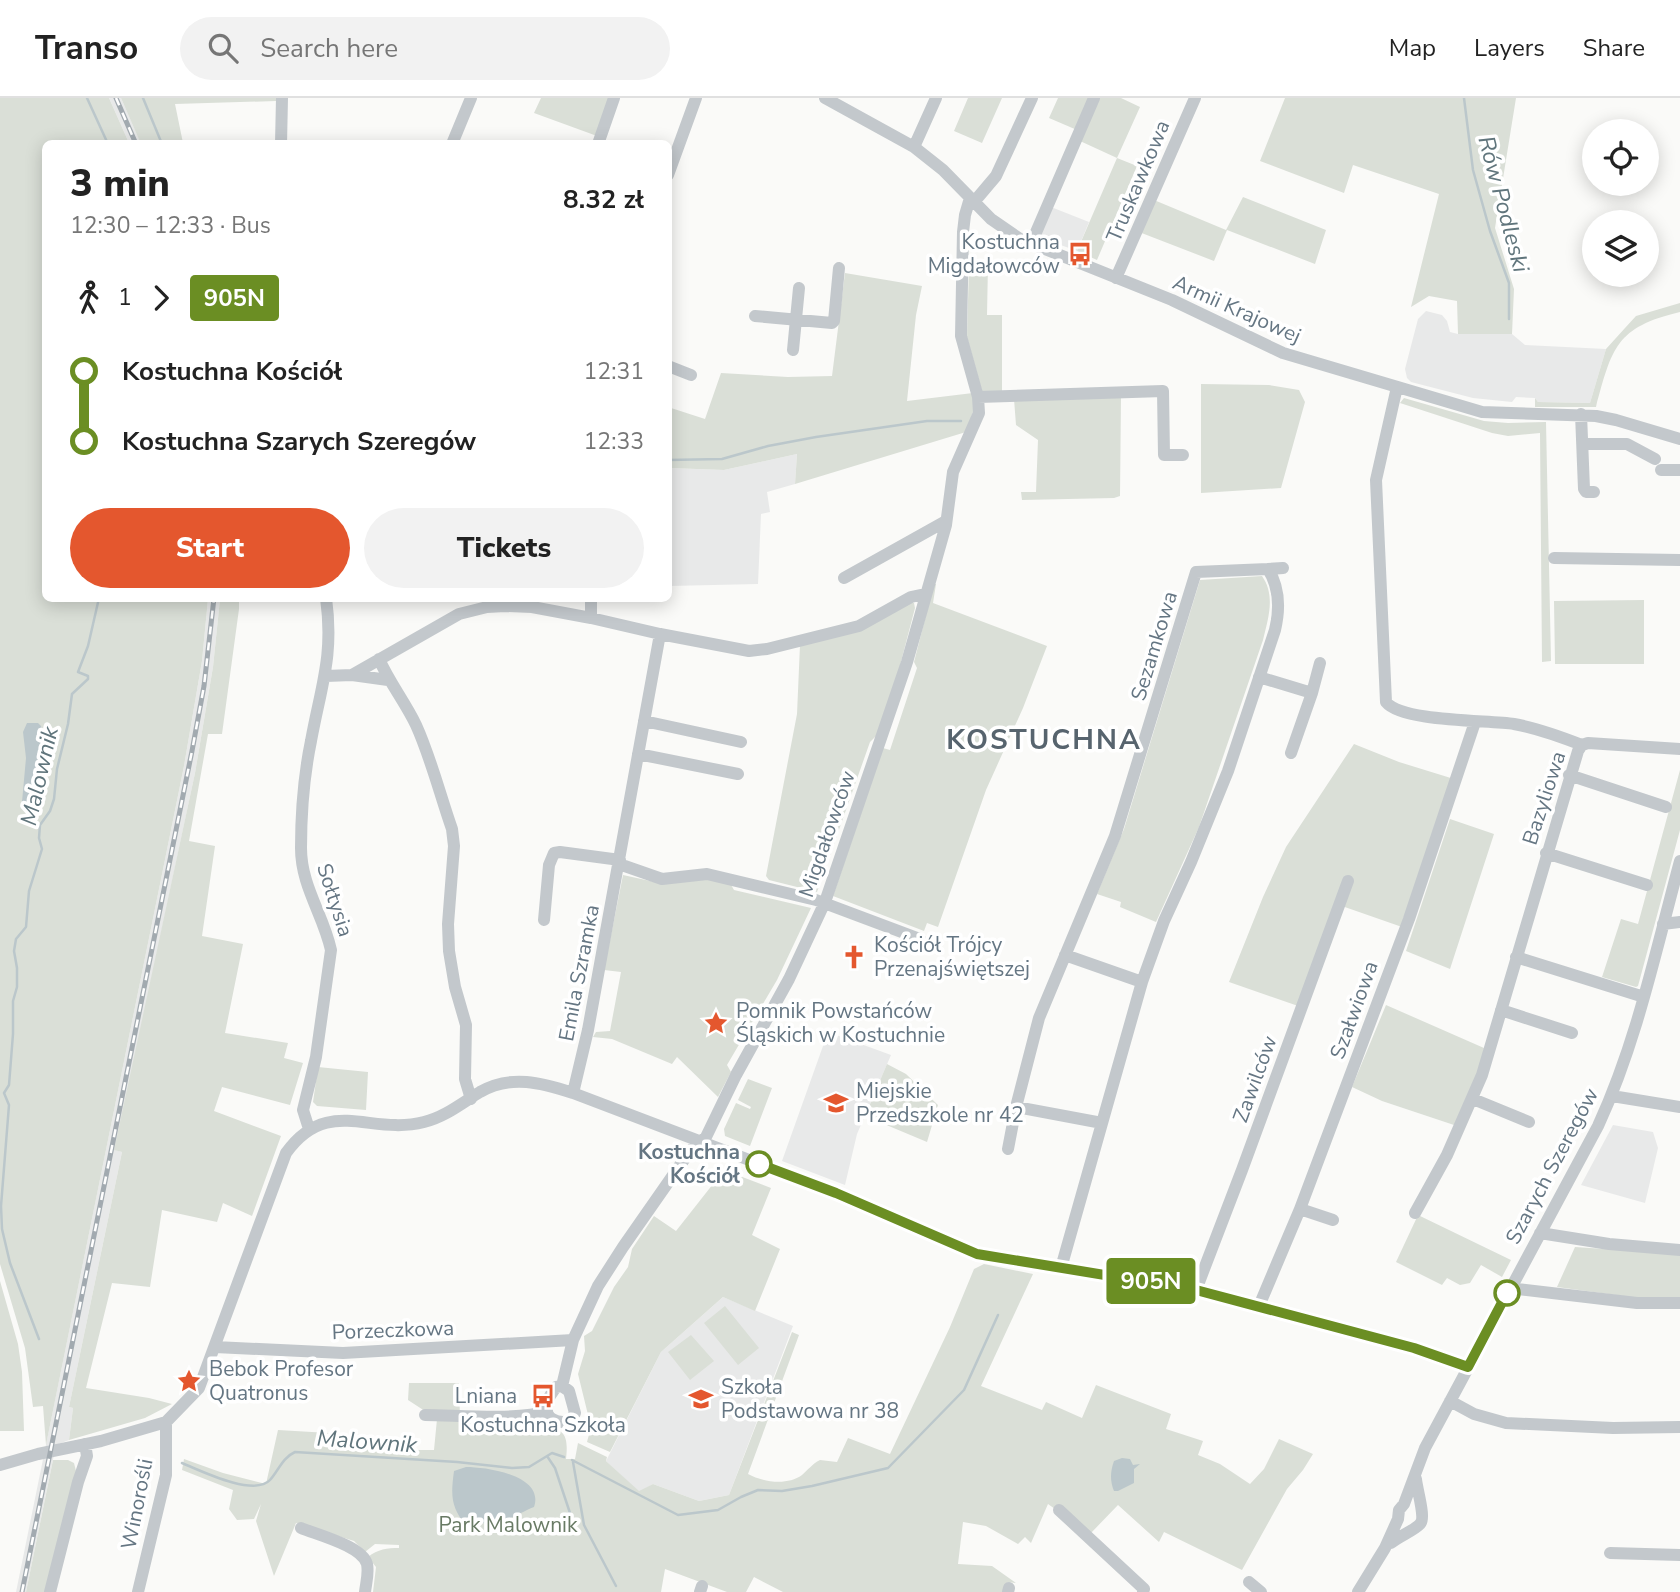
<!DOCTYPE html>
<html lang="en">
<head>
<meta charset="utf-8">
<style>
	:root { --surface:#fff; --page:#f2f2f2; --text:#222; --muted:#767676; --line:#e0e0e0; --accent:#e4572e }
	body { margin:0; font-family:"Nunito Sans",sans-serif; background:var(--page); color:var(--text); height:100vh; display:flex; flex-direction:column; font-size:26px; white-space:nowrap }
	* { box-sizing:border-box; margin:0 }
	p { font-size:23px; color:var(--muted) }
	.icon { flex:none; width:38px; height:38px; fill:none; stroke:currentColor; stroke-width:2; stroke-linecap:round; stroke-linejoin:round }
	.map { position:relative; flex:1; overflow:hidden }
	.panel { position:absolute; left:42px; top:42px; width:630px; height:462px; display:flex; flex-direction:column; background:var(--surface); border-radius:10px; box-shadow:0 4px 18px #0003 }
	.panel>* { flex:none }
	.badge { padding:0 14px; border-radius:5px; font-size:24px; line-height:46px }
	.controls { position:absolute; left:1582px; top:21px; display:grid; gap:14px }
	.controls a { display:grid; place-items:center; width:77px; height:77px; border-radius:50%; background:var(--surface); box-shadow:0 4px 18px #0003; font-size:35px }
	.map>.badge { position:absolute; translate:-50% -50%; box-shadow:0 0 0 4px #fff }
	.legs { display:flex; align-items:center; gap:10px; height:77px; padding:0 28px; font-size:23px }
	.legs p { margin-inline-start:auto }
	.summary { display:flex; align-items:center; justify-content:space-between; height:119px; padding:0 28px }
	h1 { font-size:38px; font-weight:800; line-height:52px }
	.cta { display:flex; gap:14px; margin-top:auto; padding:14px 28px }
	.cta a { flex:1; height:80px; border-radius:42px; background:var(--accent); color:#fff; font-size:28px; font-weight:800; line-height:80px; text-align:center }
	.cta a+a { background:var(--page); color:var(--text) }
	ul { padding:0 28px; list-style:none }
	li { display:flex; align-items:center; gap:24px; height:70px; font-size:26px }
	li i { display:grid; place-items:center; width:10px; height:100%; margin:0 9px; background:currentColor }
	li i::after { content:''; width:18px; height:18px; margin:-9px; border:5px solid; border-radius:50%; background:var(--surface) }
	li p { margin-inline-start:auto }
	li:first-child i { background:linear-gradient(#0000 50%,currentColor 0) }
	li:last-child i { background:linear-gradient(currentColor 50%,#0000 0) }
	header { display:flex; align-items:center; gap:42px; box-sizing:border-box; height:98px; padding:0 35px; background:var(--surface); border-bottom:2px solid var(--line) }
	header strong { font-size:33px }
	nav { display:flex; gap:38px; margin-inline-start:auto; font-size:24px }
	.search { width:490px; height:63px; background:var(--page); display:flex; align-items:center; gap:18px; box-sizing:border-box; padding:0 24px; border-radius:38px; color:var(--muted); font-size:26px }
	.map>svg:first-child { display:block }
	.built { fill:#e8e9e9 }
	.green { fill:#dadfd7 }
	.water { fill:#bbc7cb }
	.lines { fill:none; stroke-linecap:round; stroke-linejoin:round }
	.stream { stroke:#bbc7cb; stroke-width:2.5 }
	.minor { stroke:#c3c8cc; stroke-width:12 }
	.rail-casing { stroke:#a2aab0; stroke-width:5 }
	.rail { stroke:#fff; stroke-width:2.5; stroke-dasharray:8; stroke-linecap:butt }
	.line-1-casing { stroke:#fff; stroke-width:16 }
	.line-1 { stroke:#6b8e23; stroke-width:10 }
	.stop-1-dot { fill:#fff; stroke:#6b8e23; stroke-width:3.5 }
	.labels { text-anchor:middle; stroke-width:7; stroke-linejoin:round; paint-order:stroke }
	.street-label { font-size:21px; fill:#657683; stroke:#fff }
	.poi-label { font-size:21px; fill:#657683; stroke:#fff; text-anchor:start }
	.stop-label { font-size:21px; font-weight:bold; fill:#657683; stroke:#fff; text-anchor:end }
	.park-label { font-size:21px; fill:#687a64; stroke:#fff }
	.water-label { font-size:23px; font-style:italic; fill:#60757c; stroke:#fff }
	.district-label { font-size:28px; font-weight:bold; letter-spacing:2px; fill:#57646e; stroke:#fff }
</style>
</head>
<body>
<header>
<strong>Transo</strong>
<div class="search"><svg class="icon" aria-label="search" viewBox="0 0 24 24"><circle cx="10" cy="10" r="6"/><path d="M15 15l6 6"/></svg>Search here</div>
<nav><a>Map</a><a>Layers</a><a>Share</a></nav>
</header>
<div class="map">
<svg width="1680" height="1494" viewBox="0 0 1680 1494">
	<rect width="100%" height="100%" fill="#fafaf8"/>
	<path class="built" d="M109,0H121L141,45H129Z
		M1051,109L1089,124L1077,153L1039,139Z
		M1426,213L1442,217L1447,223L1450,234L1458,236H1512L1525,247L1606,251L1590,305L1538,304L1535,300L1516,299L1512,304L1473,300L1411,284L1407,280L1405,271L1418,221Z
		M797,356L795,386L767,394L770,414L761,416L758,486L669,488L668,370L724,372Z
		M208,501H220L213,569L195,675L115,1052L122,1054L69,1309L73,1310L69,1342L56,1347L26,1494H16L184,668L202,563Z
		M828,934L891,957L857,1036L845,1087L782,1063Z
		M1613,1027L1653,1034L1658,1050L1645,1105L1581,1087Z
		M723,1199L793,1228L729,1397L699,1403L653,1386L639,1394L606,1363L661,1254Z"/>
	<path class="green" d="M0,0H109L129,45L46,46V500L208,501L202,563L184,668L46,1347L43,1308L33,1309L25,1250L0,1166Z
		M121,0H276V3L175,6L183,45L141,46Z
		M541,0H610L597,38L534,15Z
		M968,0H1002L982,45L954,33Z
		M1058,0H1091L1077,32L1049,20Z
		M1098,0H1121L1140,9L1117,60L1137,68L1097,162L1077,153L1117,60L1080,43Z
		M1285,0H1516L1495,130L1514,191L1512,236H1458L1457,203L1429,198L1411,209L1439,96L1353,67L1344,95L1260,63Z
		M1243,99L1326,132L1315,166L1227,132L1214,163L1139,134L1154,102L1226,132Z
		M988,166L987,217H1002V293H982L967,239L969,167Z
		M845,175L922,188L916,217L907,303L973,295L974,311L966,334L795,386L797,356L724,372L669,370L668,309L705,321L721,275L788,279L832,278Z
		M1680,205V214C1616,229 1612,250 1596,309H1535V300L1538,304L1590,305L1606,251L1625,230L1636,218Z
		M1201,286L1269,287L1299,292L1305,304L1281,390L1201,395Z
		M1121,297L1120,398L1114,400L1022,402L1021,394H1036L1038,342L1016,327L1014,301Z
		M1404,300L1484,323L1508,325L1546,324L1551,563L1542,564L1540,335L1508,338L1492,335L1400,305Z
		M1262,478C1276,498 1268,521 1263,542L1199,729L1156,824L1120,809L1121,804L1097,796L1124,731L1200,482Z
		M934,486H936L933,505L1047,548L1023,610L986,692L938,829L927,825L924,833L833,798L883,650L890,652L917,570L914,564Z
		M220,501H239V511L222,636H208L189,743L215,748L202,838L243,846L225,935L288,945L284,960L303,965L290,1007L222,989L214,1013L281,1038L252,1118L223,1105L217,1124L162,1112L150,1189L112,1185L86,1290L149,1300L172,1306L145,1320L69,1342L73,1310L69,1309L122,1054L114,1052L195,675L213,569Z
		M1644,502V566H1555L1554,503Z
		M910,504L914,505L915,510L898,575L877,637L870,644L817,794L769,782L766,778L797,616L800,547Z
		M1354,646L1399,664L1454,681L1402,829L1339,807L1301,909L1229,884L1263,799L1286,749Z
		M1680,672V732L1638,888L1636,889L1602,879L1621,821L1638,826Z
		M1450,721L1494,736L1450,871L1406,853Z
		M623,777L664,786L705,781L730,785L734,792L811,810L777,882L727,967L731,974L718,999L677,959L672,966L612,941L593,939L596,934L610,933L621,874L604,872Z
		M1386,907L1484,950L1481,967L1457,1028L1382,1003L1352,989Z
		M887,966L906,976L938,1007L927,1044L865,1018Z
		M318,969L368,974L366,1012L317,1008L313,1004Z
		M748,981L772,990L750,1048L725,1038L724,1031L736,1005L750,1011L751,1009L738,1002Z
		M724,1072L771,1090L752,1137L780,1151L755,1213L723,1199L661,1254L610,1354L587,1344L591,1329L578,1276L585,1253L584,1238L592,1233L614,1189L628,1169L632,1151L654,1118L676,1133Z
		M1418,1117L1511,1162L1502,1179L1481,1167L1470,1185L1460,1187L1447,1180L1442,1187L1396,1164Z
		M1575,1149L1680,1156V1200H1638L1557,1189Z
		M984,1166L1033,1176L981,1288L1042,1312L1046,1304L1082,1320L1096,1287L1171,1316L1166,1331L1203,1343L1198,1357L1220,1366L1250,1386L1264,1371L1279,1341L1313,1356L1303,1372L1287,1391L1242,1472L1164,1434L1159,1444L1118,1407L1090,1436L1048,1406L1031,1445L1025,1439L1018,1446L986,1428L963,1424L958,1466L992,1468L1016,1485L1008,1484L1003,1494H783L754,1479L746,1494H727L665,1471L661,1494H373L376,1469L368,1459C378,1451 387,1450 399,1450V1447L375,1446L365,1454L354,1443L296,1425L274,1478L256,1423L261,1406L254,1421L237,1422L229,1411L233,1392L182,1372L184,1361L223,1375L266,1386L278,1332L363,1337L374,1352H434L437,1321L408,1302L409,1285H459L460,1321L544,1317C557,1339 570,1326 566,1361H575L578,1345L607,1359L606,1363L639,1393L653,1386L699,1403L729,1397L792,1234L799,1237L748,1376C763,1384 787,1388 802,1377C808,1372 812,1366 820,1362L837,1364L848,1340L890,1356L950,1229L974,1171Z
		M0,1183L18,1246L22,1274L24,1333H0Z
		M725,1208L759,1250L738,1267L704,1225Z
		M691,1237L714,1263L690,1282L668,1254Z
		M53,1362H68L74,1365L76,1373L46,1494H26Z"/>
	<path class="water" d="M27,625H38L41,628L43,637L37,701L32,707L25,708L22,704L26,660L23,634Z
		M1122,1360L1130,1361L1133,1367L1140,1366L1134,1371V1385L1118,1393H1114C1110,1383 1110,1374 1114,1363Z
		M466,1369C486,1369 545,1377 534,1409C525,1412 516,1419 507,1421C488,1424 487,1422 469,1432C452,1410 450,1402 454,1373Z"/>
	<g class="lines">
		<path class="stream" d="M87,0L108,46
			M143,0L162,46
			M1464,0L1473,72L1490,133L1509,185V221
			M668,362L722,361L768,348L816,339L927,323H961
			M39,1241L10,1165L2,1131L1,1108L9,1007L4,995L9,987L13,936V903L17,889V870L14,853L16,841L26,829L29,793L42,751L39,740L40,727L50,713L54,701L57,671L68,626L72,596L88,581V578L78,574L88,548L99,500
			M547,1358L555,1370L571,1418
			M572,1362L678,1417L718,1412L741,1399L758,1392L782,1393L812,1388L888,1370L964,1292L998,1217
			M573,1364L584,1427L616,1488
			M182,1365C201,1373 254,1399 270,1382C279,1372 282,1360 295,1354L457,1364L512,1370L529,1369L552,1355L564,1359"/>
		<path class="minor" d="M825,0L914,49L943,72L991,121L1020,141L1172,202L1283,255L1482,314L1596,318L1616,322L1680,341
			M281,46L282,0
			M452,46L471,0
			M598,46L614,0
			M914,49L936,0
			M668,77L696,0
			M974,104L996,78L1032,0
			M1031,146L1094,0
			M1116,180L1195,0
			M755,218L832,225L834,223L839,170
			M793,252L799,190
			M668,268L691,277
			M1397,289L1376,382L1386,604C1402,624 1487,622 1514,626C1537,630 1559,638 1582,647
			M978,299L1163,293L1164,357H1183
			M1581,316L1584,391L1586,394H1594
			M1584,346H1627L1655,361
			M1661,372H1680
			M1554,460L1680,462
			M1268,471L1283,470
			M844,480L946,423
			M591,520V500
			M379,561C389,584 405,604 416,627C431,660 440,697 452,731L454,748L448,826L449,853L455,889L466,927L465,981L471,1001
			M352,577L388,582
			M326,578L352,577L459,516L487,509L505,508L532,509L591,520L660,536L749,553L767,551L859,528L911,499L925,496
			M1259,579L1312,595
			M644,623L741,644
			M1291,655L1312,595L1320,565
			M638,656L738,676
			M1569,677L1666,709
			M1546,755L1647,787
			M619,766L662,781L707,776L816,802L920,841
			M544,822L549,767L554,755L560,754L620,762
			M1663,826L1680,824
			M1065,857L1142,884
			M1516,859L1644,899
			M1501,912L1572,935
			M573,995L588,932L660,536
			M1612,998L1680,1009
			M1473,1001L1529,1024
			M1016,1009L1102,1025
			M309,1031L303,1012L316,959L331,852C323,816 301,788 301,750C301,715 304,677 311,643C321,588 334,558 326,500
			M1008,1051L1016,1009L1039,920L1115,738L1196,474L1268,471C1280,490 1280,511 1275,532L1228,673L1191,764L1164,823L1142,884L1061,1170
			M1300,1111L1333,1122
			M1415,1115L1447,1057L1482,977L1578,653L1582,647L1588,645L1680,651
			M1540,1135L1609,1146L1680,1152
			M1509,1190L1637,1205H1680
			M1196,1192L1242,1072L1348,783
			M1259,1208L1300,1111L1409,821L1475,624
			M215,1249L343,1255L573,1242
			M562,1288L569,1293L575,1315L570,1323C558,1326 543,1321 547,1305C548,1299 553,1294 556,1289L562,1288L573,1242L598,1188L623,1149L690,1053L706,1039L736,977L789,881L825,804L852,725L907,564L946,427L953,374L979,315L978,299L961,238L963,134L965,117L970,100
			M1450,1303L1474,1316L1506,1325L1613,1330L1680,1329
			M425,1317C456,1317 520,1323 547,1313
			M0,1367L38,1356L101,1343L166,1324L199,1290L286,1055C328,997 370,1038 424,1024C445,1019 462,1005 480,994C511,976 542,985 573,995L836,1095L977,1156L1196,1192L1414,1250L1468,1269
			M1059,1412L1144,1491L1143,1494
			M301,1430C318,1437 362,1448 367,1466C369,1475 366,1485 365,1494
			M1391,1445C1398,1439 1415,1432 1420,1426C1426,1420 1417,1392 1416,1381
			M1610,1455L1680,1457
			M1249,1484L1261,1494
			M50,1494L78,1384L87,1358L85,1346
			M138,1494L166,1377V1324
			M700,1494L702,1488
			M1008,1494L1009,1490
			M1358,1494L1385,1450L1398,1421L1399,1412L1404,1406L1425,1350L1598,1028C1637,943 1656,852 1680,763"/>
		<g class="rail-casing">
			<path id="rail" d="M116,0L136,46
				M22,1494L192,653L204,588L214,500"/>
		</g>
		<use href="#rail" class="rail"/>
	</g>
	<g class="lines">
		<g class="line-1-casing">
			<path id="line-1" d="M759,1066L836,1095L977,1156L1196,1192L1414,1250L1468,1269L1507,1195"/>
		</g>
		<use href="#line-1" class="line-1"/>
	</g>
	<defs>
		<g id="bus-bare" transform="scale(1.89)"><path d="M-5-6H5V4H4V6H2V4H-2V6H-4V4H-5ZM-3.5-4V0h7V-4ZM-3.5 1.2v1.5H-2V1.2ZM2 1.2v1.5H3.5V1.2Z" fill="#e4572e" stroke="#fff" stroke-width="2.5" paint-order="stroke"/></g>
		<g id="church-bare" transform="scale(1.89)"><path d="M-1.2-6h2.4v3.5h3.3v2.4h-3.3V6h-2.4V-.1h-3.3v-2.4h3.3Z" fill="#e4572e" stroke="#fff" stroke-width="2.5" paint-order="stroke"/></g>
		<g id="sight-bare" transform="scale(1.89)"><path d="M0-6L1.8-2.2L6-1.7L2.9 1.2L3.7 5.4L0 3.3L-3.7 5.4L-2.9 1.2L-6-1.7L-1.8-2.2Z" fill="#e4572e" stroke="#fff" stroke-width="2.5" paint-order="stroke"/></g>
		<g id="school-bare" transform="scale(1.89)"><path d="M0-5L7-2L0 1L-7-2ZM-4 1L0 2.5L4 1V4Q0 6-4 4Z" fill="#e4572e" stroke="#fff" stroke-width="2.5" paint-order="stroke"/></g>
	</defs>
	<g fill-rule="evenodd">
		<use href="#bus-bare" x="1080" y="156"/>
		<use href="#church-bare" x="854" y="859"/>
		<use href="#sight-bare" x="716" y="925"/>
		<use href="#school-bare" x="836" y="1005"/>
		<use href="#sight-bare" x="189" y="1283"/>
		<use href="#bus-bare" x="543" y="1298"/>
		<use href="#school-bare" x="701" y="1301"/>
	</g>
	<g class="stop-1-dot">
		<circle cx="759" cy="1066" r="12"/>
		<circle cx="1507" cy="1195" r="12"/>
	</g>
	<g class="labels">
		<g class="street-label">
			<text transform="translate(1138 83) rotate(-67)" y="7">Truskawkowa</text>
			<text transform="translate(1237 211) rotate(24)" y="7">Armii Krajowej</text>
			<text transform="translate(1154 548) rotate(-73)" y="7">Sezamkowa</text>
			<text transform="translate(1544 700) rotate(-72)" y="7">Bazyliowa</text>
			<text transform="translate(827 736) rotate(-71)" y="7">Migdałowców</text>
			<text transform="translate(335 802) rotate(72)" y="7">Sołtysia</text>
			<text transform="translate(579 875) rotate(-79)" y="7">Emila Szramka</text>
			<text transform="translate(1354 912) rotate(-70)" y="7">Szałwiowa</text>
			<text transform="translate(1255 981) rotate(-70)" y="7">Zawilców</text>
			<text transform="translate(1552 1068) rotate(-62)" y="7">Szarych Szeregów</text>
			<text transform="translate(393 1232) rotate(-2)" y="7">Porzeczkowa</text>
			<text x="486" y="1305">Lniana</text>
			<text transform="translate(137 1406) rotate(-79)" y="7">Winorośli</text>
		</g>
		<g class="poi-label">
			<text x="1060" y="151" text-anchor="end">Kostuchna<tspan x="1060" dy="24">Migdałowców</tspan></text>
			<text x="874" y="854">Kościół Trójcy<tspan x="874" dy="24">Przenajświętszej</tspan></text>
			<text x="736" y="920">Pomnik Powstańców<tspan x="736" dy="24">Śląskich w Kostuchnie</tspan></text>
			<text x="856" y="1000">Miejskie<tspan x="856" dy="24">Przedszkole nr 42</tspan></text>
			<text x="209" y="1278">Bebok Profesor<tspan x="209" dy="24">Quatronus</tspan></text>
			<text x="721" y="1296">Szkoła<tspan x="721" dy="24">Podstawowa nr 38</tspan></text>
			<text x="543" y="1334" text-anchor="middle">Kostuchna Szkoła</text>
		</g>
		<g class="stop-label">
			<text x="740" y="1061">Kostuchna<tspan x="740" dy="24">Kościół</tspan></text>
		</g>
		<g class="park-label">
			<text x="508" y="1434">Park Malownik</text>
		</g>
		<g class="water-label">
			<text transform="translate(1504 106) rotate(75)" y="8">Rów Podleski</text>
			<text transform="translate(39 678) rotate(-77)" y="8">Malownik</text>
			<text transform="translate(367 1343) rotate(4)" y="8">Malownik</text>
		</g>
		<g class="district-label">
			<text x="1044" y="651">KOSTUCHNA</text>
		</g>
	</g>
</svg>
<div class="controls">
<a><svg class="icon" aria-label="locate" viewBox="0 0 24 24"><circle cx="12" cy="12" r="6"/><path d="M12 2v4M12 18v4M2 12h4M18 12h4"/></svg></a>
<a><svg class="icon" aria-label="layers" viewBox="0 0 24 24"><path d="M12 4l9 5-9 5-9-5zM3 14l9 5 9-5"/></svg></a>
</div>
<b class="badge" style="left:1151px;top:1183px;background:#6b8e23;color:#fff">905N</b>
<section class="panel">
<div class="summary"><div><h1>3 min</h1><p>12:30 – 12:33 · Bus</p></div><b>8.32 zł</b></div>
<div class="legs"><svg class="icon" aria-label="walk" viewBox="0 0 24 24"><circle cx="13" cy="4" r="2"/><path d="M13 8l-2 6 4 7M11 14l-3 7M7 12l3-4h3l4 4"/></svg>1<svg class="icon" aria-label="forward" viewBox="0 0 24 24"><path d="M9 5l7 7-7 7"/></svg><b class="badge" style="background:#6b8e23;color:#fff">905N</b></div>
<ul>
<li><i style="color:#6b8e23"></i><b>Kostuchna Kościół</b><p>12:31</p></li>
<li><i style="color:#6b8e23"></i><b>Kostuchna Szarych Szeregów</b><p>12:33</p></li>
</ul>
<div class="cta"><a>Start</a><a>Tickets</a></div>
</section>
</div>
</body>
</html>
